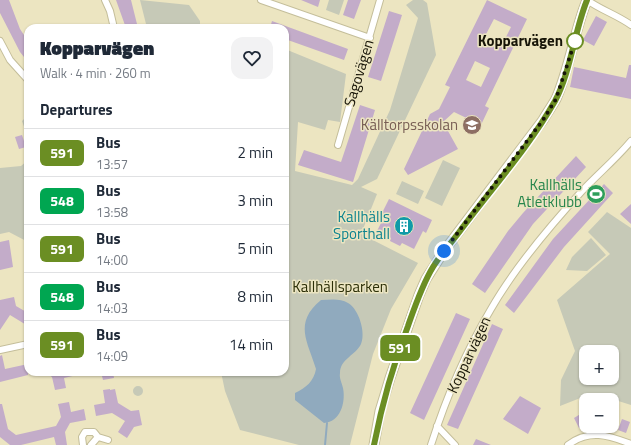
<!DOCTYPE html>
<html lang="en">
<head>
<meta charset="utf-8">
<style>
	:root { --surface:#fff; --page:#f2f2f3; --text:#1f2937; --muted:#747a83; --line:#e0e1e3 }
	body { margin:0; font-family:"Titillium Web",sans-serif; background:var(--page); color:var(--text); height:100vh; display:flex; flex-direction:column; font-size:15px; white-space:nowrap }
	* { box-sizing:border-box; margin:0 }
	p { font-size:13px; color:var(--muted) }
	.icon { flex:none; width:22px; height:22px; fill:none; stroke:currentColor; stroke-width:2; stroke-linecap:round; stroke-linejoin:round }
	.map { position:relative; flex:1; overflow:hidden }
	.sheet { position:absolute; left:24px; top:24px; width:265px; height:352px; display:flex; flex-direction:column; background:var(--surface); border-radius:12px; box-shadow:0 1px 3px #0004 }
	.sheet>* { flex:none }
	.badge { padding:0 8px; border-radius:6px; font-size:14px; line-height:26px }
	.tools { position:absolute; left:579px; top:345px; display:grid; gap:8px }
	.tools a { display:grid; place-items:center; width:40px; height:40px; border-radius:8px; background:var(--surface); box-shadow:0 1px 3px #0004; font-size:20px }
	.you { position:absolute; width:20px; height:20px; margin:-10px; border:3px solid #fff; border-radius:50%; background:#1a73e8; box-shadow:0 0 0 6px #1a73e833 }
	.map>.badge { position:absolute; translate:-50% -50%; box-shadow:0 0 0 2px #fff }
	h2 { padding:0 16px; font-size:15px; line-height:36px }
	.round { display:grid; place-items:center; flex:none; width:42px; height:42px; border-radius:12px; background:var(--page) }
	.headline { display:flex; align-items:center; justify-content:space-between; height:68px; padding:0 16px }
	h1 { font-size:19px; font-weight:800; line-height:30px }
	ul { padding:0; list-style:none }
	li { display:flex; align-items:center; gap:12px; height:48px; padding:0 16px; border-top:1px solid var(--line) }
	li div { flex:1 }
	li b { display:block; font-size:15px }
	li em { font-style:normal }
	li .badge { min-width:44px; font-weight:700; text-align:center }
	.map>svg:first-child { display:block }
	.green { fill:#c6c9b7; fill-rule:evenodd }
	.water { fill:#90aabe }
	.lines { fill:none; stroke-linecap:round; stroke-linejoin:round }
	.stream { stroke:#90aabe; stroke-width:2 }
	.building { fill:#c3acc9; fill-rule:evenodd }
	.street-casing { stroke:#c4be9a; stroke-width:8 }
	.secondary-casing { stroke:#c4be9a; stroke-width:11 }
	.street { stroke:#fff; stroke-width:6 }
	.secondary { stroke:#fff; stroke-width:9 }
	.line-casing { stroke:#fff; stroke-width:9 }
	.line { stroke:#6b8e23; stroke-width:6 }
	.walk { stroke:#161407; stroke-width:4; stroke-dasharray:0 7.2 }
	.stop-dot { fill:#fff; stroke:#6b8e23; stroke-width:2 }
	.labels { text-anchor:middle; stroke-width:3; stroke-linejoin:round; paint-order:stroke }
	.stop-label { font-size:15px; font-weight:bold; fill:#161407; stroke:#ece5c1; text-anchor:end }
	.street-label { font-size:15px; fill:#161407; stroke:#ece5c1 }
	.education-label { font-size:15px; fill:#785e54; stroke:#ece5c1; text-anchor:end }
	.leisure-label { font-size:15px; fill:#27864d; stroke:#ece5c1; text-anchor:end }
	.culture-label { font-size:15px; fill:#0d838f; stroke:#ece5c1; text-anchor:end }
	.park-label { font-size:15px; fill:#2c2f08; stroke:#ece5c1 }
</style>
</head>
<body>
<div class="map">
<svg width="631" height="445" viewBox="0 0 631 445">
	<rect width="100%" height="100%" fill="#ece5c1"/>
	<path class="green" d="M140,0L189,5L200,21V28H147Z
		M329,0H344L339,15L326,10Z
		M413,0H423L427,3L436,55L377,179L361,187L377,194L361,234L418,263L391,309L373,354L350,445H299L240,430L225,391L221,372H285V49L346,74L340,122L328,120L325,130L298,122L295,171L352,185L358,179L390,110L418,18L406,5Z
		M28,115V138L22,121Z
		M28,160V242L9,232L0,234V168L21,166Z
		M443,160L460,168L442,206L425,198Z
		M402,181L424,191L418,204L396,194Z
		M607,212L631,228V405L593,393L560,406L561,380L575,351L557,300L610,254L588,232ZM586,352H612V378H586Z
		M591,238L606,255L587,271L566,270L572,257Z
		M133 391a5 5 0 1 1 10 0a5 5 0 1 1-10 0Z"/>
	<path class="water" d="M321,300C330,300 340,298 348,303C359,309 366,333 361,344C356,355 340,359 340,373C339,378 342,383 343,388C346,403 340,422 324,423L295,400V393C306,388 314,381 316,369C308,342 293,323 321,300Z"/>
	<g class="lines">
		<path class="stream" d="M325,445L327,423"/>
	</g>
	<path class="building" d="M0,0H9L20,29L28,41V62L20,52L0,13Z
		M116,0H131L138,28H126Z
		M301,0H320L318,7Z
		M348,0H361L354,19L343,15Z
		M487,0L527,19L485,106L489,108L481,125L454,112L443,122L458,149L408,175L404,169L430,114L439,109L450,87L445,85ZM494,19L511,27L501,47L484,38ZM475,61L490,68L481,87L466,80Z
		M389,11L402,15L381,81L368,77Z
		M596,16L607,22L594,46L583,40Z
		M272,21L348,49L344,60L285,39V28H270Z
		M629,65H631V99L570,87L574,67L626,78Z
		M360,105L375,110L353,182L298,165L304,150L341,162Z
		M22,135L26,147L19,149L15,137Z
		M576,156L586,167L533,224L485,293L472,284L508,231L523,213Z
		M604,184L613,193L564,247L514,313L505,305L553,239Z
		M389,199L432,220L426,233L423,231L414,249L402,243L400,246L390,241L391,238L377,231L382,221L379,219Z
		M631,204V224L620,214Z
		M9,240L13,267L0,270V242Z
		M14,297L16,306L28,313V326L10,315L0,330V300Z
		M456,313L470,319L424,420L410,413Z
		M492,324L503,329L458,429L447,425Z
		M2,355L5,369L28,364V375L0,382V356Z
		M45,372H81V374L64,378L66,388L55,390L52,377Z
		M101,372H113L114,378L103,380Z
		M110,389V390L115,389L118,403L131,411L139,410L142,425L134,427L127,438L118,432L125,421L112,413L96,416L94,405L105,403L103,390Z
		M520,396L541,408L528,434L503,419Z
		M69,402L71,412L84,409L86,420L70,423L65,432L67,445H56L54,437L21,445H10L0,437V404H2L8,429L16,435L56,426L61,417L58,404Z
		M582,413L586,424L579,428L574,418Z
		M622,419L630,422L626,433L618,430Z
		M476,439L491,445H473Z"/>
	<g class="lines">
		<g class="street-casing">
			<path id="street" d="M105,0L110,11L114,28
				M261,0L370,38
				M587,0C601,10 617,15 631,25
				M0,41L10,60L28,80
				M338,145L380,0
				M0,350L28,344
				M437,426L455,445
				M98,437L108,440
				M83,445L82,437L85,432H94L98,437L91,445
				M431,445C446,398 466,351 491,309C515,267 550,226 582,191C598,174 616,159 631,141
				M568,445C589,429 608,435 631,444"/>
		</g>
		<g class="secondary-casing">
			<path id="secondary" d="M374,445L380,411L390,378L419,295L426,279L444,251L543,120C547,113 552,106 556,99C570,67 574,32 587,0"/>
		</g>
		<use href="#street" class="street"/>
		<use href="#secondary" class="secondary"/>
	</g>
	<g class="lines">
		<g class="line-casing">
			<path id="line" d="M374,445C382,404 393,365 408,326C415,306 422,285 433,267C441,254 451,243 460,231C492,188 529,147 555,101C571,71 574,32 587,0"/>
		</g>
		<use href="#line" class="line"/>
		<path class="walk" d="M444,251L543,120L556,99L575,41"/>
	</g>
	<defs>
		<g id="school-disc" transform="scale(1)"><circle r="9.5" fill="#8d6e63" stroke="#ece5c1"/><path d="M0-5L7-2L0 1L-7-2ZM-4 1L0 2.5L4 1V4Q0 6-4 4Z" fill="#fff"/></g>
		<g id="stadium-disc" transform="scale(1)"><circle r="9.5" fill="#2e9e5b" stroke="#ece5c1"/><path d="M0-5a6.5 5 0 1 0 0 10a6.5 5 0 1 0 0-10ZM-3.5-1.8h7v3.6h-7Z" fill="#fff"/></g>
		<g id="building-disc" transform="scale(1)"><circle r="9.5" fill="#0f9aa8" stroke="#ece5c1"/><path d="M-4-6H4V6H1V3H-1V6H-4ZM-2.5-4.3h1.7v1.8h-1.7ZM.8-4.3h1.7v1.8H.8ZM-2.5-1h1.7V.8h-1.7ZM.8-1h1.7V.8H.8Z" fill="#fff"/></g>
	</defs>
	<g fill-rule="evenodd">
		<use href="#school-disc" x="472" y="125"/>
		<use href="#stadium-disc" x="596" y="194"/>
		<use href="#building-disc" x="404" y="226"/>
	</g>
	<circle class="stop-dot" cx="575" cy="41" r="8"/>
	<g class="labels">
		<g class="stop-label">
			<text x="563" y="46">Kopparvägen</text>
		</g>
		<g class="street-label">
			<text transform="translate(359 73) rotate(-73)" y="5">Sagovägen</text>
			<text transform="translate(469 355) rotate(-65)" y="5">Kopparvägen</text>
		</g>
		<g class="education-label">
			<text x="458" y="130">Källtorpsskolan</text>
		</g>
		<g class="leisure-label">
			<text x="582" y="190">Kallhälls<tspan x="582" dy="17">Atletklubb</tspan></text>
		</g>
		<g class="culture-label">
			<text x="390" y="222">Kallhälls<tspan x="390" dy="17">Sporthall</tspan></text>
		</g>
		<g class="park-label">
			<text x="340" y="292">Kallhällsparken</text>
		</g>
	</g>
</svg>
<div class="tools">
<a>+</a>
<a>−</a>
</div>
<div class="you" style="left:444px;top:251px"></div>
<b class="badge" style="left:400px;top:348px;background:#6b8e23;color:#fff">591</b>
<section class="sheet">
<div class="headline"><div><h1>Kopparvägen</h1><p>Walk · 4 min · 260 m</p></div><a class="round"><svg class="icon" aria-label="heart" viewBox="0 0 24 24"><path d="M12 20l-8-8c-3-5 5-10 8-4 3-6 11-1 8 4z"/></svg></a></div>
<h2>Departures</h2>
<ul>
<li><span class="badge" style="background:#6b8e23;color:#fff">591</span><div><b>Bus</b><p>13:57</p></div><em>2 min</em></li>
<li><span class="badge" style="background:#00a651;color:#fff">548</span><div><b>Bus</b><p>13:58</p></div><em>3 min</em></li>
<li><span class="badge" style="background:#6b8e23;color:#fff">591</span><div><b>Bus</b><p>14:00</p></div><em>5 min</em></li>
<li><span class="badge" style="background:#00a651;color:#fff">548</span><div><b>Bus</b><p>14:03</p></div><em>8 min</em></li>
<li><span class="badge" style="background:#6b8e23;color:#fff">591</span><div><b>Bus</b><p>14:09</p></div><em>14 min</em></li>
</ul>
</section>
</div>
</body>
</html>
